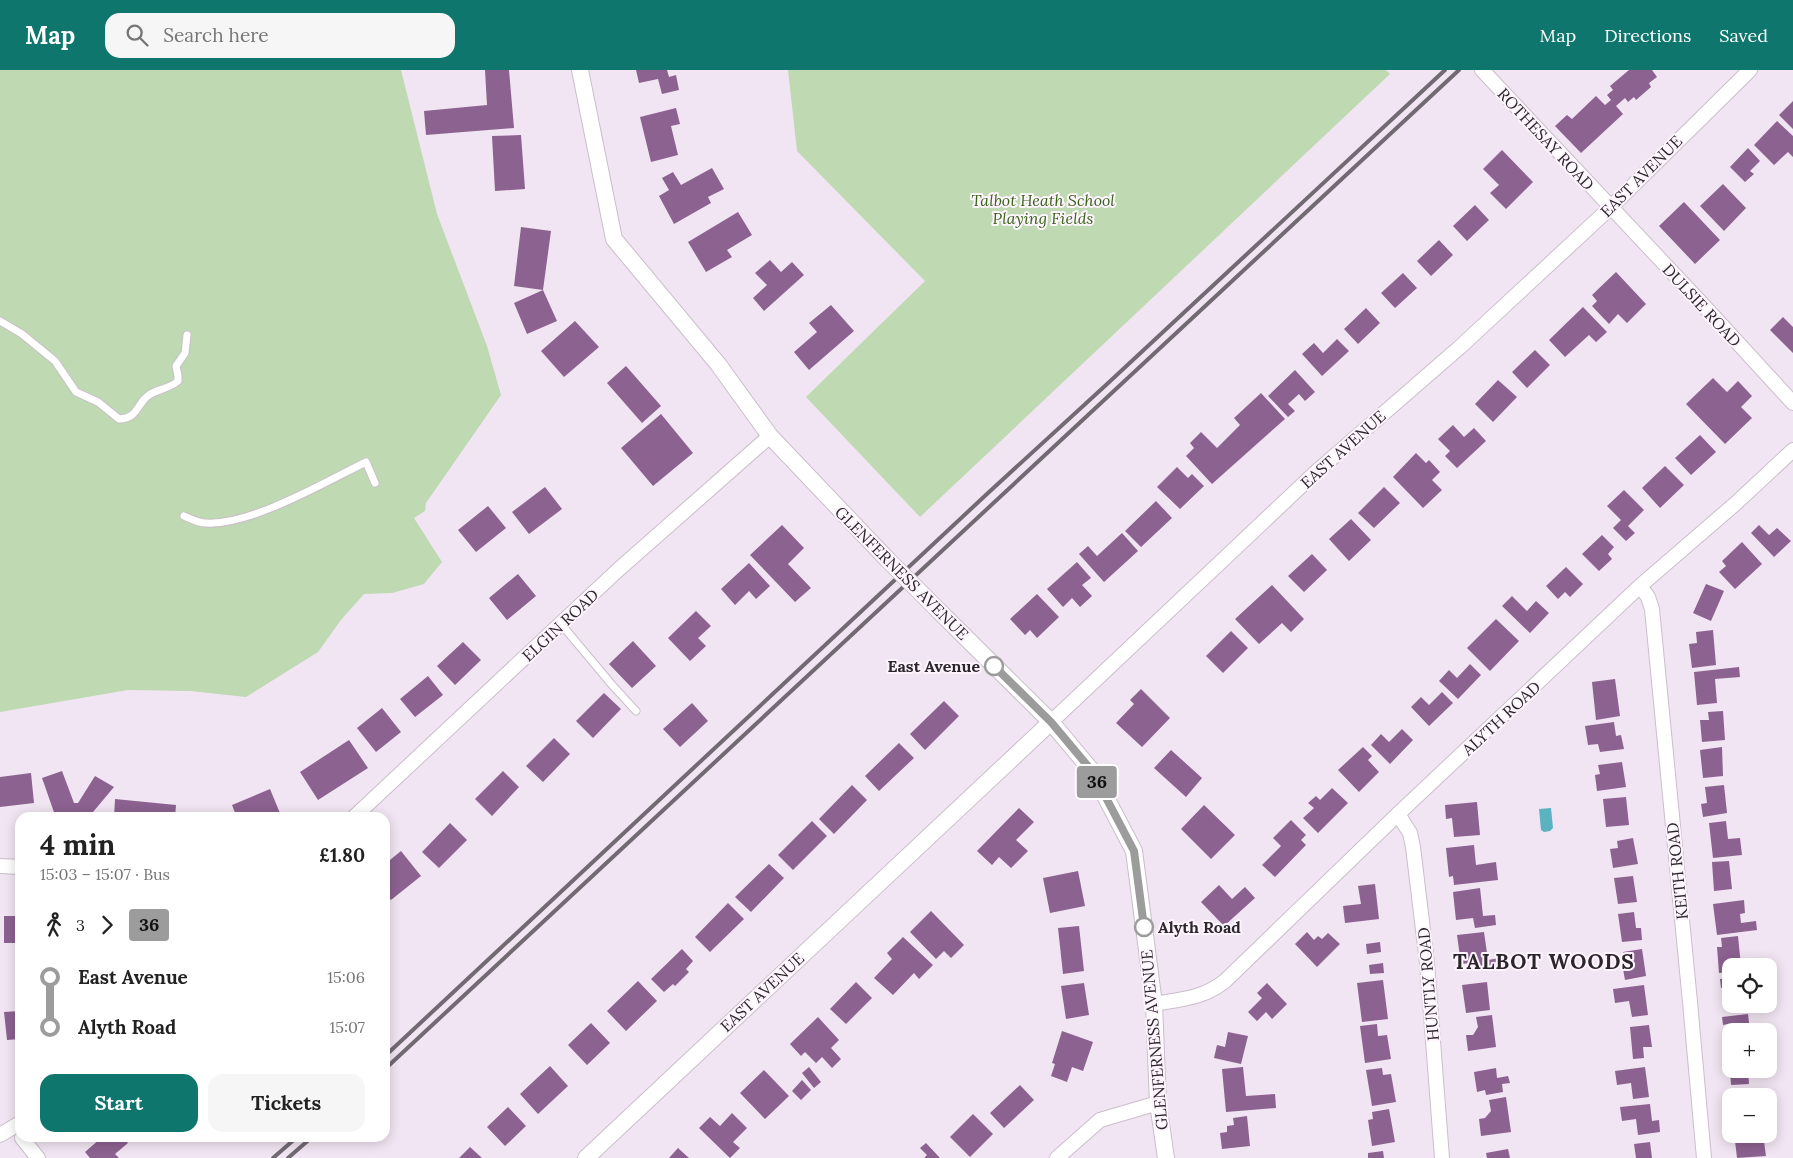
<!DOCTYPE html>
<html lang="en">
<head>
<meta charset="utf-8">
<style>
	:root { --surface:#fff; --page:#f6f6f6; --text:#222; --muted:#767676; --accent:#0f766e }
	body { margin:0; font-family:Lora,serif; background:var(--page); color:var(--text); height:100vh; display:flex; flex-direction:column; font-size:19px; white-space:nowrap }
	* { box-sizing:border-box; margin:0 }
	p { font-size:16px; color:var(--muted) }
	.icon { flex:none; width:28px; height:28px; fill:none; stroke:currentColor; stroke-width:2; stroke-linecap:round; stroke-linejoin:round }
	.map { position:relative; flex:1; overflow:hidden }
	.panel { position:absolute; left:15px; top:742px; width:375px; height:330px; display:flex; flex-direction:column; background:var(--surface); border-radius:15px; box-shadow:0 2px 12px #0003 }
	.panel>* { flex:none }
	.badge { padding:0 10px; border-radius:4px; font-size:18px; line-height:32px }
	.fabs { position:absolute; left:1722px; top:888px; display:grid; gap:10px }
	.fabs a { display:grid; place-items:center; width:55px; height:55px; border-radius:10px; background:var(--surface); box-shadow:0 2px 12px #0003; font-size:25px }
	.map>.badge { position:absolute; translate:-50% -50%; box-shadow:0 0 0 2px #fff }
	.legs { display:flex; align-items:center; gap:8px; height:55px; padding:0 25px; font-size:16px }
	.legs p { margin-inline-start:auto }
	.overview { display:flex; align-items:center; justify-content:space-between; height:85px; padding:0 25px }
	h1 { font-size:28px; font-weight:800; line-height:38px }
	.action { display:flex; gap:10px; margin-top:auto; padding:10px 25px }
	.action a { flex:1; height:58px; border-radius:15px; background:var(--accent); color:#fff; font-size:20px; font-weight:800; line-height:58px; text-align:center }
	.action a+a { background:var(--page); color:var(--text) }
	ul { padding:0 25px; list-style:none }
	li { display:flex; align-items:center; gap:18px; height:50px; font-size:19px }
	li i { display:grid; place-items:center; width:8px; height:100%; margin:0 6px; background:currentColor }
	li i::after { content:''; width:12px; height:12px; margin:-6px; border:4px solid; border-radius:50%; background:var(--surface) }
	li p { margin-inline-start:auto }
	li:first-child i { background:linear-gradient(#0000 50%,currentColor 0) }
	li:last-child i { background:linear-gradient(currentColor 50%,#0000 0) }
	header { display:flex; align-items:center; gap:30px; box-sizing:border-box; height:70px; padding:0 25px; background:var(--accent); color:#fff }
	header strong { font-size:24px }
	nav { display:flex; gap:28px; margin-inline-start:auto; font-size:18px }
	.search { width:350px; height:45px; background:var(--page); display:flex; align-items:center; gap:12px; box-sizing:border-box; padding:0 18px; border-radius:15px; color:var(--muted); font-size:19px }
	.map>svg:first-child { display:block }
	.green { fill:#bfd9b2 }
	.water { fill:#5bb2c0 }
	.building { fill:#8c6290 }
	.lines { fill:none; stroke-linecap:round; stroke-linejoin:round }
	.service-casing { stroke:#cabecb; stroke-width:9 }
	.minor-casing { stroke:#cabecb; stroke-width:16 }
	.tertiary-casing { stroke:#cabecb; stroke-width:18 }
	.service { stroke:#fff; stroke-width:7 }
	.minor { stroke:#fff; stroke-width:14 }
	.tertiary { stroke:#fff; stroke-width:16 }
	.rail { stroke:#716a72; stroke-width:4 }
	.tertiary-bridge-casing { stroke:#cabecb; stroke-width:18; stroke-linecap:butt }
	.tertiary-bridge { stroke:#fff; stroke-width:16 }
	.line-1-casing { stroke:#fff; stroke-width:11 }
	.line-1 { stroke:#9d9c9c; stroke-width:8 }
	.stop-1-dot { fill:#fff; stroke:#9d9c9c; stroke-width:2.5 }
	.labels { text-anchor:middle; stroke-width:4; stroke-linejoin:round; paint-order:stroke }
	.street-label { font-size:16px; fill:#2b262b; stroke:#fdf4fe }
	.park-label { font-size:16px; font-style:italic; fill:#376317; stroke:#fdf4fe }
	.stop-label { font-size:16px; font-weight:bold; fill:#2b262b; stroke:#fdf4fe; text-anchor:end }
	.district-label { font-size:21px; font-weight:bold; letter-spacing:1px; fill:#2b262b; stroke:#fdf4fe }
</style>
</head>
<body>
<header>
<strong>Map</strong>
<div class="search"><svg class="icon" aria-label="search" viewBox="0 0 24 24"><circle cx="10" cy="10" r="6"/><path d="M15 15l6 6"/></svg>Search here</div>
<nav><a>Map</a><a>Directions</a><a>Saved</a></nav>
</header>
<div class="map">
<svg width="1793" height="1088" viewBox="0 0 1793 1088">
	<rect width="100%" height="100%" fill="#f2e5f3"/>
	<path class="green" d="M0,0H401L437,144L487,276L501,325L426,433L425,441L414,448L442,492L424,514L392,523L364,524L341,550L318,582L246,627L190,621L128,620L0,642Z
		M788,0H1386L1390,4L920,447L806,327L925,211L797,81Z"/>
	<path class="water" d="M1551,738L1553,758L1550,761L1544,762L1541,760L1539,739Z"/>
	<path class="building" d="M485,0H509L514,58L426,65L424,41L487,35Z
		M636,0H667L669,7L676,5L679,20L662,24L658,9L639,13Z
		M1629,0H1652L1657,7L1649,13L1651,17L1636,30L1634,27L1628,32L1625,28L1616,36L1623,44L1581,83L1555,56L1567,45L1572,49L1596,26L1605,35L1611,30L1607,25L1613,20L1610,16Z
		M1793,31V59L1779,45Z
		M676,38L680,54L671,56L678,85L651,92L640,47Z
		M1777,51L1793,66V87L1788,82L1774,95L1754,75Z
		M521,65L525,119L495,121L492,66Z
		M1748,78L1760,91L1750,101L1754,104L1745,112L1730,97Z
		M1502,80L1533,112L1506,139L1490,123L1499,115L1483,99Z
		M712,98L724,119L708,127L711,133L674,154L659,126L669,120L662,108L673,102L681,115Z
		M1723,114L1746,138L1724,161L1700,136Z
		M1684,132L1720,170L1695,194L1659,156Z
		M1475,135L1489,150L1467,171L1453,156Z
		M738,142L752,165L727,180L732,187L706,202L688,172Z
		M521,157L551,161L543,220L557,251L527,264L514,233L543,220L514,216Z
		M1439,170L1453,185L1431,206L1417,191Z
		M770,190L781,202L792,192L804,205L764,241L753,228L767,215L755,203Z
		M1616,202L1646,234L1627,253L1618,244L1609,254L1592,236L1597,231L1592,225Z
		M1403,203L1417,218L1395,238L1381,223Z
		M831,235L854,261L809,300L794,282L817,262L809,253Z
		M1583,237L1607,262L1596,272L1589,265L1565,287L1549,270Z
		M1366,238L1380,253L1358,274L1344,259Z
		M1783,247L1793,257V283L1770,260Z
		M575,251L599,277L564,307L541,281Z
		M1337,269L1349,281L1322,306L1302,284L1314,273L1323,283Z
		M1535,280L1550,295L1527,318L1512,302Z
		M626,296L661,336L642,353L607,313Z
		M1295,300L1315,322L1305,331L1299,324L1288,334L1295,341L1288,347L1268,326Z
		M1713,308L1727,322L1738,311L1752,326L1741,337L1752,348L1725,374L1686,334Z
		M1498,310L1517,327L1493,352L1475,334Z
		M1261,323L1285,349L1212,414L1186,386L1194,378L1190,373L1201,362L1217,378L1240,355L1234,348Z
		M661,344L693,383L653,416L621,378Z
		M1453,355L1464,367L1474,358L1486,371L1457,398L1445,386L1450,381L1438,369Z
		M1700,365L1716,382L1691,405L1675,388Z
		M1416,383L1426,393L1429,390L1440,402L1432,410L1442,420L1423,438L1393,407Z
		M1665,396L1684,415L1660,438L1642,418Z
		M1177,397L1188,408L1192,404L1204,416L1180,439L1157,417Z
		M545,417L562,439L529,464L512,442Z
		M1384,417L1400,433L1374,458L1358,443Z
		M1624,420L1644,440L1628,456L1635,463L1626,471L1613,458L1621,450L1607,436Z
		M1156,431L1172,448L1141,477L1125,461Z
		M488,436L506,458L476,482L458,460Z
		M1351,449L1371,470L1349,491L1329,469Z
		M782,455L804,478L788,494L811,518L795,532L750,485Z
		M1759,455L1769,465L1777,458L1791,471L1774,487L1751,463Z
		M1122,463L1138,481L1104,512L1079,484L1088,476L1097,486Z
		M1602,465L1614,477L1608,484L1612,489L1599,501L1582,484Z
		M1742,472L1762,494L1735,519L1719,502L1726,496L1722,491Z
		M1312,484L1327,500L1304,522L1288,506Z
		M1077,492L1091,508L1082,515L1092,526L1080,537L1072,528L1063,537L1047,519Z
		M749,493L770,516L756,529L749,521L735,535L721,519Z
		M1566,497L1583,514L1570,527L1565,522L1558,529L1546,516Z
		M518,504L536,526L507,550L489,528Z
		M1706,514L1724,521L1711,551L1693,543Z
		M1272,515L1304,549L1291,562L1282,553L1259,574L1235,549Z
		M1037,524L1059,547L1037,568L1030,560L1025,565L1010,549Z
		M1512,526L1527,541L1536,531L1549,543L1530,563L1502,536Z
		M696,541L711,556L698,568L706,576L690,591L668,568Z
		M1496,549L1519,571L1490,601L1467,578Z
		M1713,560L1716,595L1692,598L1689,574L1697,573L1696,562Z
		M1231,561L1248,578L1223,603L1206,586Z
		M633,571L656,596L632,618L609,594Z
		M463,572L481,590L455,615L437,596Z
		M1470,594L1481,605L1458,629L1439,611L1449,600L1457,608Z
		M1739,597L1740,607L1715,609L1717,633L1697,635L1694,602Z
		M428,606L443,625L415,647L400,629Z
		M1615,609L1620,646L1596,650L1592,612Z
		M1141,619L1170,648L1142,677L1116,653L1134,634L1130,630Z
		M1442,622L1453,633L1429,656L1411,637L1421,627L1429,635Z
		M604,623L621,639L593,668L576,651Z
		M944,631L959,646L925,680L910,664Z
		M692,633L708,651L680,677L663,659Z
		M382,638L401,662L376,682L357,658Z
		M1723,641L1725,670L1702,672L1700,650H1709L1708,642Z
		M1614,652L1616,666L1621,665L1624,679L1600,682L1598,674L1588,675L1585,656Z
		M1402,659L1413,670L1390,694L1371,675L1381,664L1389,672Z
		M554,668L570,684L543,712L526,696Z
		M349,670L368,698L318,730L300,702Z
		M899,673L914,688L879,721L865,706Z
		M1363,677L1372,686L1368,690L1379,702L1359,722L1338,700Z
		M1722,677L1723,706L1703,708L1700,680Z
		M1171,680L1202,708L1186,727L1154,698Z
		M1622,692L1626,717L1597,721L1595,705L1600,704L1598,695Z
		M62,701L74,733H78L95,706L114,717L88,748H56L42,708Z
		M503,701L519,717L492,746L475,729Z
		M31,703L34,733L0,737V707Z
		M852,715L867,730L834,764L819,749Z
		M1724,715L1727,743L1703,747L1701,734L1707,733L1705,717Z
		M1332,718L1348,733L1318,763L1303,748L1314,738L1308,733L1316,726L1320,730Z
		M270,719L282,748H237L232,735Z
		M1626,727L1629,755L1606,757L1603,729Z
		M115,729L176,735L175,748H114Z
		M1477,732L1480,765L1454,767L1452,748L1446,749L1445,735Z
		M1204,735L1235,765L1211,789L1181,759Z
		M1019,738L1034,752L1016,770L1028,781L1011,798L999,787L992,795L977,781Z
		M1291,750L1306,765L1301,770L1306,775L1275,807L1262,795L1281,776L1273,768Z
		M812,751L827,766L793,800L778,785Z
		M1726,751L1728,769L1740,768L1742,785L1713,788L1709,753Z
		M450,753L467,770L439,798L422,782Z
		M1633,768L1638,794L1613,798L1610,779L1618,778L1617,771Z
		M1474,775L1476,795L1496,792L1498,810L1454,815L1453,806L1449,807L1446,778Z
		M401,781L421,806L391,830L385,823V794Z
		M1729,791L1732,819L1714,821L1712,792Z
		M769,794L784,808L751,842L735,827Z
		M1078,801L1085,836L1050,843L1043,808Z
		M1633,806L1637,832L1618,834L1614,808Z
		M1375,814L1379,849L1345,853L1343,836L1361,834L1358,816Z
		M1219,815L1232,829L1245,817L1255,828L1224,856L1201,832Z
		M1480,818L1483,846L1495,845L1496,855L1475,858L1473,848L1456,850L1453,822Z
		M1744,830L1745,843L1740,844L1741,853L1756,851L1757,860L1717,865L1713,834Z
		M728,833L744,849L710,882L695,867Z
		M931,841L964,875L951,888L944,881L936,889L910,862Z
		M1634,842L1636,858H1641L1642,870L1622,872L1618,844Z
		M4,846H20V873H4Z
		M1079,856L1084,901L1063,904L1058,858Z
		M1307,862L1314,870L1318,866L1322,869L1328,863L1340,874L1317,897L1295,874Z
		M1484,862L1488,890L1500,888L1501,899L1479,901L1478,892L1461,894L1457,865Z
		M1738,866L1741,896H1731V902L1719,903L1717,877H1722L1721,868Z
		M903,867L933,895L919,909L914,903L893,925L874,908L892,889L887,883Z
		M1380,872L1381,882L1367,884L1366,874Z
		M682,879L693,891L686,899L689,902L675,916L673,914L664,922L651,909Z
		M1642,879L1646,906L1625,910L1623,899H1626L1623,882Z
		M1383,893L1384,903L1370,904L1369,895Z
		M1731,908V934H1743V935L1727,937L1726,917L1721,918L1720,909Z
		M1383,910L1388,949L1362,952L1357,913Z
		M638,911L657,931L626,961L607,941Z
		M856,912L872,928L846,954L830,939Z
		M1487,912L1490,940L1466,943L1462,915Z
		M1084,913L1089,945L1066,949L1061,916Z
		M1267,913L1287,934L1272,949L1266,942L1257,951L1248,942L1262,928L1257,923Z
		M1644,915L1648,945L1632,947L1629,931L1615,933L1613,919Z
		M20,941V969L7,970L4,942Z
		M1748,944L1750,961H1731V974H1729L1728,954L1723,955L1722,947Z
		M1492,945L1496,977L1468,981L1466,965H1473L1478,957L1476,947Z
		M818,947L839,970L831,978L841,989L832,998L822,987L816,993L805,982L801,986L790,974Z
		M591,953L610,973L587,995L568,975Z
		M1377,954L1378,966L1387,965L1391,989L1365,993L1360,956Z
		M1649,955L1652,977H1643L1644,988L1633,989L1630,957Z
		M1062,961L1093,972L1083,1001L1072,997L1067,1012L1051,1006L1055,994L1052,993Z
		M1228,962L1248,966L1241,994L1214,988L1217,975L1225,977Z
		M1729,983H1731V999H1748L1749,1014L1731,1015Z
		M550,996L568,1016L538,1044L520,1024Z
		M809,997L821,1012L814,1018L802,1003Z
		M1243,997L1246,1026L1275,1024L1276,1038L1226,1042L1222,999Z
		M1645,997L1649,1027L1633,1029L1631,1013L1617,1015L1615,1001Z
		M1382,998L1383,1005L1391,1004L1396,1032L1372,1036L1366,1000Z
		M1496,998L1497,1008L1508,1006L1510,1013L1502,1014L1503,1022L1486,1025L1485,1020L1477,1022L1474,1002Z
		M764,1000L789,1026L765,1049L740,1023Z
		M802,1010L811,1020L801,1030L792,1021Z
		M1020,1015L1034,1030L1004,1058L990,1043Z
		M1749,1018L1750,1026H1732L1731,1020Z
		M1506,1027L1511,1062L1481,1066L1479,1049L1485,1048L1491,1041L1489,1030Z
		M1650,1034L1652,1051L1659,1050L1660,1062L1638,1065L1636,1049L1622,1051L1620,1037Z
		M508,1037L526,1056L505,1076L487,1057Z
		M1389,1039L1395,1072L1372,1076L1368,1050L1373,1049L1372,1042Z
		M732,1043L747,1058L733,1072L740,1078L730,1088L699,1058L710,1047L720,1056Z
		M973,1044L993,1064L970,1087L950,1067Z
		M1247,1046L1250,1076L1222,1079L1220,1063L1227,1062V1056L1234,1055L1233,1048Z
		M1745,1064H1763L1766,1086L1737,1088L1735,1071L1746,1070Z
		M101,1068H123L128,1073L115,1084L119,1088H90L85,1082Z
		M1650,1072L1652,1088H1636L1634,1074Z
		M926,1073L940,1088H924L927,1085L920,1078Z
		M470,1077L482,1088H459Z
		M678,1078L689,1088H669Z
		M1508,1079L1510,1088H1487L1486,1083Z
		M1383,1081L1384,1088H1368V1083Z"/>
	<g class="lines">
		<g class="service-casing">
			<path id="service" d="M0,251L22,264L55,291L76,322L98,332L119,349C139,348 136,334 149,325C158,319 169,319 178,311V306L176,296L185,283L187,265
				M184,446C191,449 198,453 206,453C250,456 325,412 366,392L375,413
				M561,554L613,616L636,641"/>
		</g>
		<g class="minor-casing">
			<path id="minor" d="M1482,0L1705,237L1793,333
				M1640,516L1648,527L1652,539L1690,932L1704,1088
				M1051,652L1316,402L1460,277L1610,138L1750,0
				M1398,744L1410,763L1413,777L1427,893L1442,1088
				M353,748L618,500L770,366
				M0,796L20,797
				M1154,934C1182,929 1202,929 1225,911L1398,744L1640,516L1735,434L1793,380
				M0,1065L20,1053
				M22,1068L38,1088
				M1057,1088L1100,1050L1158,1033"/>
		</g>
		<g class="tertiary-casing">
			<path id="tertiary" d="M580,0L614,169L718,294L770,366L886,488
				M938,540L1051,652L1092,701L1134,781L1154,934L1158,1033L1166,1088
				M586,1088L1051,652"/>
		</g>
		<use href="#service" class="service"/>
		<use href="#minor" class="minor"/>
		<use href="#tertiary" class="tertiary"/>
		<path class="rail" d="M385,986L988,423L1106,315L1445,0
			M385,999L1459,0
			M273,1088L296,1068
			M288,1088L311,1068"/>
		<g class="tertiary-bridge-casing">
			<path id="tertiary-bridge" d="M886,488L938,540"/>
		</g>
		<use href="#tertiary-bridge" class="tertiary-bridge"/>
	</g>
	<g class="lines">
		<g class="line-1-casing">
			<path id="line-1" d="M994,596L1051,652L1092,701L1134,781L1144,857"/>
		</g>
		<use href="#line-1" class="line-1"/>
	</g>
	<g class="stop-1-dot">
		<circle cx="994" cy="596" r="9"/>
		<circle cx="1144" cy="857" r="9"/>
	</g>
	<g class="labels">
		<g class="street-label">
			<text transform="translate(1546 69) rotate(47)" y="6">ROTHESAY ROAD</text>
			<text transform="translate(1641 106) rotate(-45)" y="6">EAST AVENUE</text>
			<text transform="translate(1702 235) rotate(47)" y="6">DULSIE ROAD</text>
			<text transform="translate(1343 379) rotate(-42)" y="6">EAST AVENUE</text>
			<text transform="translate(902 503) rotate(45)" y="6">GLENFERNESS AVENUE</text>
			<text transform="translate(560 555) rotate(-43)" y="6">ELGIN ROAD</text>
			<text transform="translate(1501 648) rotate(-43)" y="6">ALYTH ROAD</text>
			<text transform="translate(1677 801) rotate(-96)" y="6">KEITH ROAD</text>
			<text transform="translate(1428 914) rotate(-95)" y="6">HUNTLY ROAD</text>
			<text transform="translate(762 922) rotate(-43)" y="6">EAST AVENUE</text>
			<text transform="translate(1154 970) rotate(-95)" y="6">GLENFERNESS AVENUE</text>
		</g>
		<g class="park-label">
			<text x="1043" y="136">Talbot Heath School<tspan x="1043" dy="18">Playing Fields</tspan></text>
		</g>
		<g class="stop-label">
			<text x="980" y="602">East Avenue</text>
			<text x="1158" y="863" text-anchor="start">Alyth Road</text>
		</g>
		<g class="district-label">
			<text x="1544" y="899">TALBOT WOODS</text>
		</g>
	</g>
</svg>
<div class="fabs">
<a><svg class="icon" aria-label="locate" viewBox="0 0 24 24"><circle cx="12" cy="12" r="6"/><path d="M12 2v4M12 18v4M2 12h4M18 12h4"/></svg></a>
<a>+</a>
<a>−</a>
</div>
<b class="badge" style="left:1097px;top:712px;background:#9d9c9c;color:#111">36</b>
<section class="panel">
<div class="overview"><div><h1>4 min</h1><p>15:03 – 15:07 · Bus</p></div><b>£1.80</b></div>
<div class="legs"><svg class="icon" aria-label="walk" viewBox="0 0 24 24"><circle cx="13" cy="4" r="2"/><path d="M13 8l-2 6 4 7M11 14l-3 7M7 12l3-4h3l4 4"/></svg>3<svg class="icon" aria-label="forward" viewBox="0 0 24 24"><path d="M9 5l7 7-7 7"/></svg><b class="badge" style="background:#9d9c9c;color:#111">36</b></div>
<ul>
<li><i style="color:#9d9c9c"></i><b>East Avenue</b><p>15:06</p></li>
<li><i style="color:#9d9c9c"></i><b>Alyth Road</b><p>15:07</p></li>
</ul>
<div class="action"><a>Start</a><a>Tickets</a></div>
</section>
</div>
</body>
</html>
